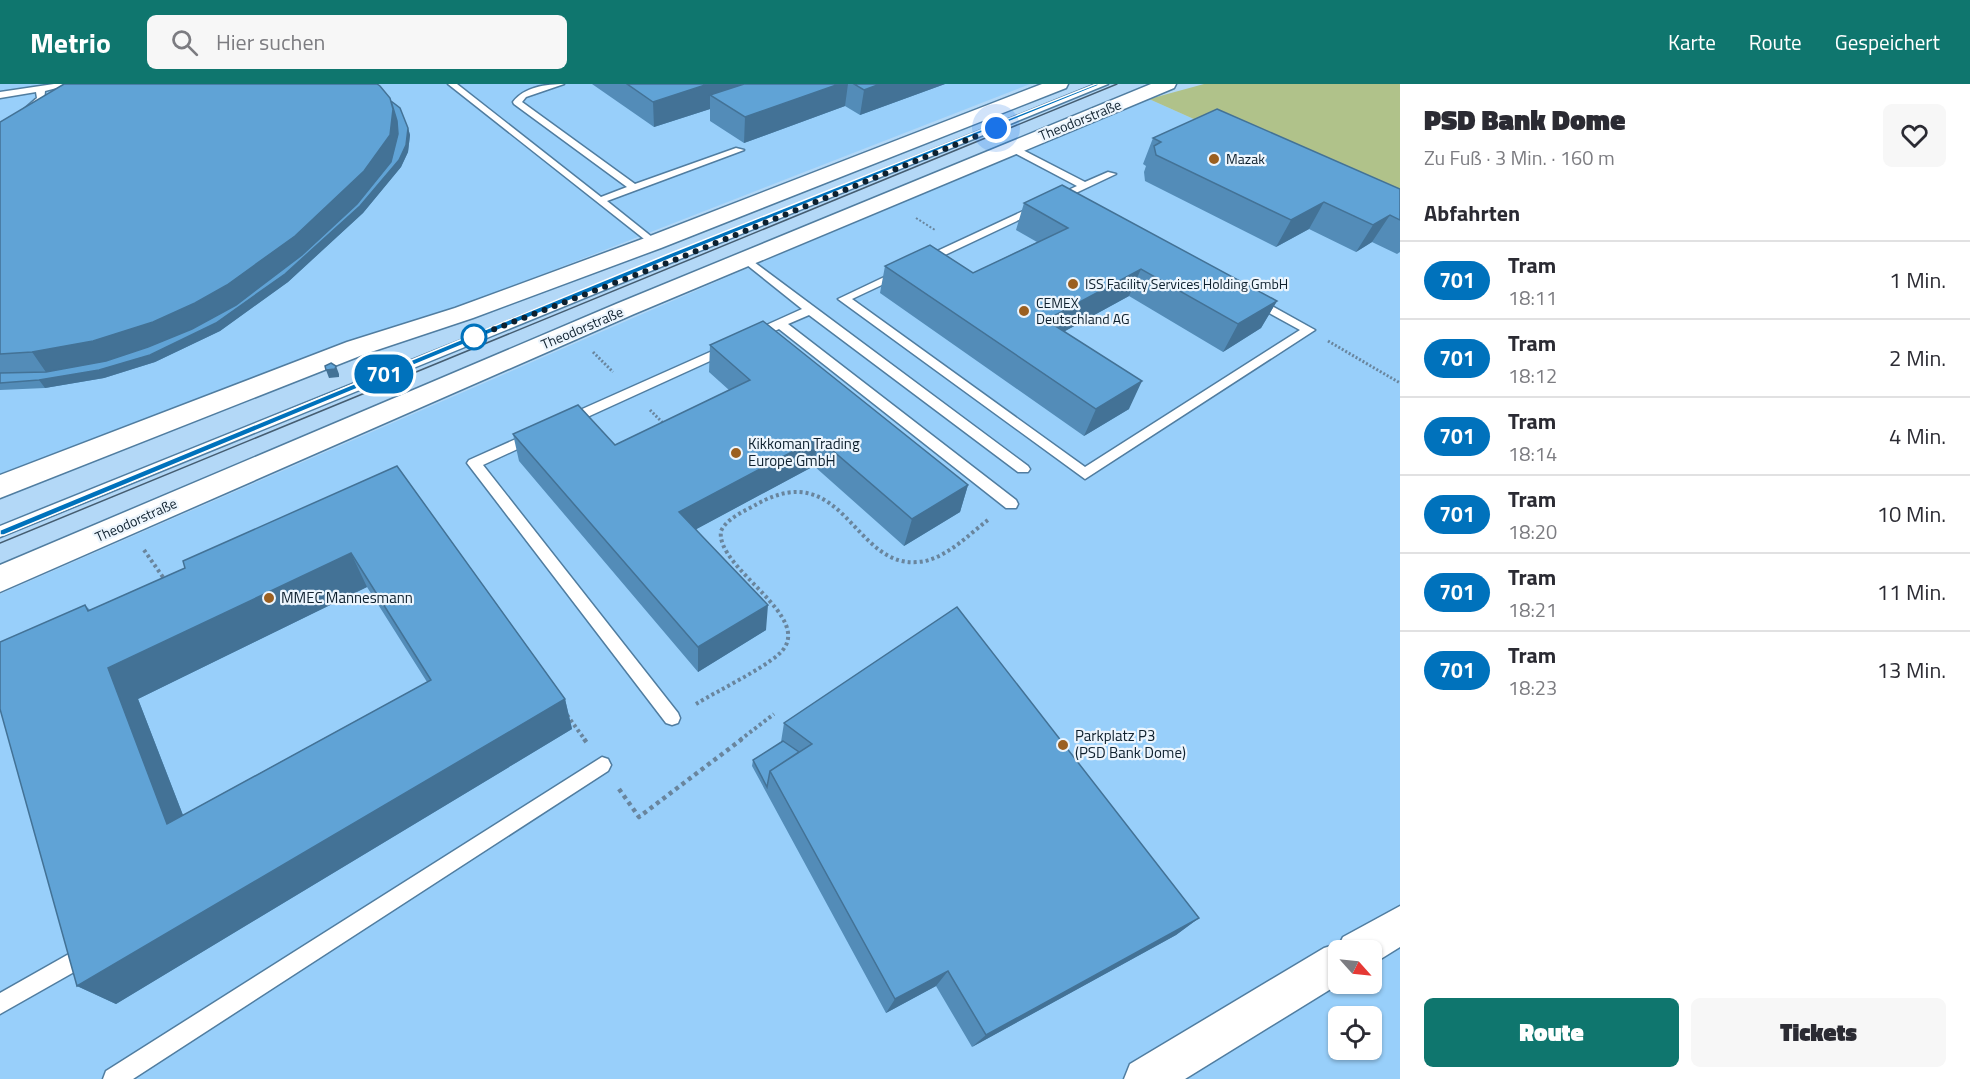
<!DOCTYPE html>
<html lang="de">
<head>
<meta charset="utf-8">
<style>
	:root { --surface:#fff; --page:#f7f7f7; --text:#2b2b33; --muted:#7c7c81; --line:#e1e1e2; --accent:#0f766e }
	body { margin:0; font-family:"Titillium Web",sans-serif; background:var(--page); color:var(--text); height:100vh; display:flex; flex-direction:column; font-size:22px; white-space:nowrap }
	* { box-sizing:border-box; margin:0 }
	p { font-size:20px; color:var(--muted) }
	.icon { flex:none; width:33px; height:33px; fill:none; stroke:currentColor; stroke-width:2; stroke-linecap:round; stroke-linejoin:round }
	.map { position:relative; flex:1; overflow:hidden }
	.side { display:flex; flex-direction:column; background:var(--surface); width:570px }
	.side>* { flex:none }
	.badge { padding:0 12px; border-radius:20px; font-size:21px; line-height:39px }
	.needle { width:39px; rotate:117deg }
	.buttons { position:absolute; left:1328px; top:856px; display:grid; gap:12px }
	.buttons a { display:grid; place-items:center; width:54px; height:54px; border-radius:9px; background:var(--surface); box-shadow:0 2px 4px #0004; font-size:30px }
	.you { position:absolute; width:30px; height:30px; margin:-15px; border:4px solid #fff; border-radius:50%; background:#1a73e8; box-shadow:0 0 0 9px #1a73e833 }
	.map>.badge { position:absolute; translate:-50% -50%; box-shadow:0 0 0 3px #fff }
	h2 { padding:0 24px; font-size:22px; line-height:54px }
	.round { display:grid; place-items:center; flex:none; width:63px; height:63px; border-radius:9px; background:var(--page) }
	.head { display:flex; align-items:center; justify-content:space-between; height:102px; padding:0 24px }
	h1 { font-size:28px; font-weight:800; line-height:45px }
	.primary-button { display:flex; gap:12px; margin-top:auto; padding:12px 24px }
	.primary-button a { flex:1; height:69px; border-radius:9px; background:var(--accent); color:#fff; font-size:24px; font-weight:800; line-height:69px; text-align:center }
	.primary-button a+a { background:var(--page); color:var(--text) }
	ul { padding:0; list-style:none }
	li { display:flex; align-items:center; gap:18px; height:78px; padding:0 24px; border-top:2px solid var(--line) }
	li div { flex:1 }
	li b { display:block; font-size:22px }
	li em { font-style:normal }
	li .badge { min-width:66px; font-weight:700; text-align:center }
	header { display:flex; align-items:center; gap:36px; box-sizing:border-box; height:84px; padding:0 30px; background:var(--accent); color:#fff }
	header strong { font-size:28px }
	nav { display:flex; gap:33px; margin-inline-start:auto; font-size:21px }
	.search { width:420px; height:54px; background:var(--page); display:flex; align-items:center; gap:15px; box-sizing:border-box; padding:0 21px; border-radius:9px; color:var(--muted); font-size:22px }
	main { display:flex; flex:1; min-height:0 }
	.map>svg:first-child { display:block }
	.built { fill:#98cffa; fill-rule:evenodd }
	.green { fill:#b0c28a }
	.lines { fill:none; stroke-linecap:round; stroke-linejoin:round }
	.service-casing { stroke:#507da0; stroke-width:3 }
	.minor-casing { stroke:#507da0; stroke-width:3 }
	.secondary-casing { stroke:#507da0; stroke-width:3 }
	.path-far3 { stroke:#69859d; stroke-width:2; stroke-dasharray:2 2; stroke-linecap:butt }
	.path-far2 { stroke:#69859d; stroke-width:3; stroke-dasharray:2 2; stroke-linecap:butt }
	.path-far1 { stroke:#69859d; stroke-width:4; stroke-dasharray:3 3; stroke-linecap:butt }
	.path { stroke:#69859d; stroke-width:4.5; stroke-dasharray:4 4; stroke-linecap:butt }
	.service { fill:#fff; fill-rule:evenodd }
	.minor { fill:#fff; fill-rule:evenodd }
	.secondary { fill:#fff; fill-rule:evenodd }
	.tram { stroke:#455d71; stroke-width:1.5 }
	.wall { fill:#538cb8; fill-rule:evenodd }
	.shaded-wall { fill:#437296 }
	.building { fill:#60a3d6; stroke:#437296; stroke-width:1.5; fill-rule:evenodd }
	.line { fill:#0072bc; stroke:#fff; stroke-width:1.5 }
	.walk { stroke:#0e202e; stroke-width:6; stroke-dasharray:0 10.8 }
	.poi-dot { fill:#9b6021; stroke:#ecf5fd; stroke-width:2 }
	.stop-dot { fill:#fff; stroke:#0072bc; stroke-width:3 }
	.labels { text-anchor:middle; stroke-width:4.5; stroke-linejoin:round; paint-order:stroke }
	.far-street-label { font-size:14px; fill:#0e202e; stroke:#ecf5fd }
	.far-poi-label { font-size:14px; fill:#0e202e; stroke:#ecf5fd; text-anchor:start }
	.poi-label { font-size:15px; fill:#0e202e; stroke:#ecf5fd; text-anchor:start }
</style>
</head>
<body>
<header>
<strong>Metrio</strong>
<div class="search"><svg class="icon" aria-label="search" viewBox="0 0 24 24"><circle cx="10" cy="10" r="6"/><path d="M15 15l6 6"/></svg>Hier suchen</div>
<nav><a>Karte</a><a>Route</a><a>Gespeichert</a></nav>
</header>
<main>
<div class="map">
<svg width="1400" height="995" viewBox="0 0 1400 995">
	<rect width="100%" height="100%" fill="#b3d8f7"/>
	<path class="built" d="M0,0H1030L0,402Z
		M1149,15L1400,127V995H0V510L764,177ZM1338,867H1371V900H1338ZM1338,933H1371V966H1338Z"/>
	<path class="green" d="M1204,0H1400V127L1149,15Z"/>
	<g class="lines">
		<g class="service-casing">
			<path id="service" d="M54,0H72L45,7L44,17L0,54V46L37,14L36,8L0,14V8Z
				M448,0H457L601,113L627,103L514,20L513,18C524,3 546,0 564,0L526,13L522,18L635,100L736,64L744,66L607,117L657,157V161L653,162Z
				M1096,0H1108L0,453V442Z
				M1009,62H1015L1085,98L1108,88L1116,90L928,179H920V175L1077,102L1009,66Z
				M746,172L1028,382L1030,385L1028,388H1018L809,231L788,240L1016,416L1018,420L1016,424H1006L779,245L759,254H751V248L802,225L742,177V173Z
				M899,186L905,189L903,191L852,215L1085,383L1300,246L1251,219V215H1259L1315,246L1085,395L838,215Z
				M728,260L732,261V267L572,340H562L561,337L562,334Z
				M534,347L539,349L541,352L539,355L483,381L678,629L680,634L678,639L672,641L666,639L467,379L469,376Z
				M602,673L608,675L611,681L608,687L133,995H103L106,987Z
				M83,862L90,865L93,872L90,879L0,930V909Z"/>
		</g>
		<g class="minor-casing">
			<path id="minor" d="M1400,822V863L1371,881V867H1338L1339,900L1185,995H1124L1130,980L1324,864L1340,859L1343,853Z"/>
		</g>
		<g class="secondary-casing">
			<path id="secondary" d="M1042,0H1068L1066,4L661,164L473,234L365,270L0,414V391L347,258L455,224L645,154Z
				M1151,0H1176L1174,4L634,230L0,508V481L616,220Z"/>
		</g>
		<path class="path-far3" d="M916,134L935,146"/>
		<path class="path-far2" d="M1328,257L1400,299
			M593,268L613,288
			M650,326L666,342"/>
		<path class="path-far1" d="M144,466L165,496
			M696,620C719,606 761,586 779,570C819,534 715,485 721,447C727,434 745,427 757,420C844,372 853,484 918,478C945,476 968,451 988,436
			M567,631L585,656
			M740,656L774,630"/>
		<path class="path" d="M584,655L587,659
			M619,705L639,733L742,655"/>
		<use href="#service" class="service"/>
		<use href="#minor" class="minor"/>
		<use href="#secondary" class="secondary"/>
		<path class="tram" d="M268,339L840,104
			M0,448L88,413
			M0,459L1117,0"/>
	</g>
	<path class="wall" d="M592,0H945L860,31L845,22L744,59L710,37V25L654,43Z
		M391,17L408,44L410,51L408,68L401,83L363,129L288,198L220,247L155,278L104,294L45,304L0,306V38Z
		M1153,54L1400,105V168L1397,170L1372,158L1356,168L1309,145L1276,163L1145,97L1144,88L1146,82L1143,80Z
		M1024,119L1277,217L1261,244L1223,268L1129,212L1065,247L1129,325L1084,352L880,209L885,182L973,189L1037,158L1016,146Z
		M710,261L968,401L960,428L904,462L814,382L696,445L766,546L698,588L519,377L513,350L615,361L729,306L709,288Z
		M397,382L565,615L572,645L116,920L77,902L85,521L90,526L185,484ZM367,503L427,598L183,731L138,615Z
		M784,639L1199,834L1176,851L972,963L936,902L886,929L752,682L753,676L781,658Z"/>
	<path class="shaded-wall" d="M708,0H783L710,11V25L654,43L653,18Z
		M839,0H848L845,22L744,59L745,33Z
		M880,0H945L860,31L864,6Z
		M393,25L408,44L410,51L408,68L401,83L363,129L288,198L220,247L155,278L104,294L45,304L39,296L50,294L32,268Z
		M1324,118L1309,145L1276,163L1291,136Z
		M1390,131L1372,158L1356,168L1373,141Z
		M1141,185L1129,212L1036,263L1046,236Z
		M1277,217L1261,244L1223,268L1238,240Z
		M336,282L339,290V293L329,294L326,286Z
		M1142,297L1129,325L1084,352L1096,325Z
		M818,354L814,382L680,454L679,428Z
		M968,401L960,428L904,462L912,435Z
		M351,469L367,503L138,615L196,765L167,740L108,584Z
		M768,521L766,546L698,588V563Z
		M565,615L572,645L116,920L77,902Z
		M1199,834L1176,851L972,963L986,951Z
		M948,887L936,902L886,929L895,915Z"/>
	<path class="building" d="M64,0H377L380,2L390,14L393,25L390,51L364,87L295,152L227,201L195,219L153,238L93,257L32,268L0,270V38Z
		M627,0H708L653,18Z
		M744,0H839L745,33L710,11Z
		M854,0H880L864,6Z
		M391,17L400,24L408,44L406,61L399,76L360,122L285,190L216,239L150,271L99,286L39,296L0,299V289L46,288L106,277L148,263L192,245L236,221L302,171L357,120L391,78L398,50L397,37Z
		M1217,25L1400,105V136L1390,131L1373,141L1324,118L1291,136L1156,71L1154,62L1161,58L1153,54Z
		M1062,101L1277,217L1238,240L1141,185L1046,236L1142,297L1096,325L885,182L930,161L973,189L1068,144L1024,119Z
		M763,237L968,401L912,435L818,354L679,428L768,521L698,563L513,350L578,321L615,361L750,296L710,261Z
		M331,279L336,282L335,285L326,286L325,282Z
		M397,382L565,615L77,902L0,625V558L85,521L88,527L185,484L183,477ZM351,469L431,596L167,740L108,584Z
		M957,523L1199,834L986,951L948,887L895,915L770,687L812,660L784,639Z
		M783,657L799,668L770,687L767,703L753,676Z"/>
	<path class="line" d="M1096,0H1102L672,174L4,451H0V446L666,171Z"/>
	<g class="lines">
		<path class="walk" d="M474,253L672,177L996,44"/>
	</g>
	<g class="poi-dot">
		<circle cx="1214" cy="75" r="6"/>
		<circle cx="1073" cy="200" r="6"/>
		<circle cx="1024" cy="227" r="6"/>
		<circle cx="736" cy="369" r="6"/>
		<circle cx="269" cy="514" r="6"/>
		<circle cx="1063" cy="661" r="6"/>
	</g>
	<circle class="stop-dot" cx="474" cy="253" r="12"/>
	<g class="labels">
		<g class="far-street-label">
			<text transform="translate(1080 36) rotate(-22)" y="5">Theodorstraße</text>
			<text transform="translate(582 244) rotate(-23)" y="5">Theodorstraße</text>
			<text transform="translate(136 436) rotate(-24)" y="5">Theodorstraße</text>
		</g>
		<g class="far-poi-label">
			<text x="1226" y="80">Mazak</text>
			<text x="1085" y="205">ISS Facility Services Holding GmbH</text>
			<text x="1036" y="224">CEMEX<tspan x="1036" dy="16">Deutschland AG</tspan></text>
		</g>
		<g class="poi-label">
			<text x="748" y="365">Kikkoman Trading<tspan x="748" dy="17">Europe GmbH</tspan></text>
			<text x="281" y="519">MMEC Mannesmann</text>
			<text x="1075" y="657">Parkplatz P3<tspan x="1075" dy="17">(PSD Bank Dome)</tspan></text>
		</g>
	</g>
</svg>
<div class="buttons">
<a><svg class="needle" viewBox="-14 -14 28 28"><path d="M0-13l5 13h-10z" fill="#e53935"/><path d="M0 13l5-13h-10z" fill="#7c7c81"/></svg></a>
<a><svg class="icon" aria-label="locate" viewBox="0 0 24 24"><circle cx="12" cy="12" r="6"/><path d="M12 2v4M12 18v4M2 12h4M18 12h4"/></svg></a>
</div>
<div class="you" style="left:996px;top:44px"></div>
<b class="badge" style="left:384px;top:290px;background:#0072bc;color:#fff">701</b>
</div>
<section class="side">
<div class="head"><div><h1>PSD Bank Dome</h1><p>Zu Fuß · 3 Min. · 160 m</p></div><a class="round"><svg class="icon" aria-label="heart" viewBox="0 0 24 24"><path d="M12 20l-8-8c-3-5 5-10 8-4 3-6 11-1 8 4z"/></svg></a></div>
<h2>Abfahrten</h2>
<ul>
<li><span class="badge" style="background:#0072bc;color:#fff">701</span><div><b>Tram</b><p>18:11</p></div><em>1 Min.</em></li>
<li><span class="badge" style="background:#0072bc;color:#fff">701</span><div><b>Tram</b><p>18:12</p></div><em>2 Min.</em></li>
<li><span class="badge" style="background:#0072bc;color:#fff">701</span><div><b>Tram</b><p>18:14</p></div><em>4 Min.</em></li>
<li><span class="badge" style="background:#0072bc;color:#fff">701</span><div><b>Tram</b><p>18:20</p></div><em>10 Min.</em></li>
<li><span class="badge" style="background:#0072bc;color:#fff">701</span><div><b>Tram</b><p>18:21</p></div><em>11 Min.</em></li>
<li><span class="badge" style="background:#0072bc;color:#fff">701</span><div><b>Tram</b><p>18:23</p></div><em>13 Min.</em></li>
</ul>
<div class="primary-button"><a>Route</a><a>Tickets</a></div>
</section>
</main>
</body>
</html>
